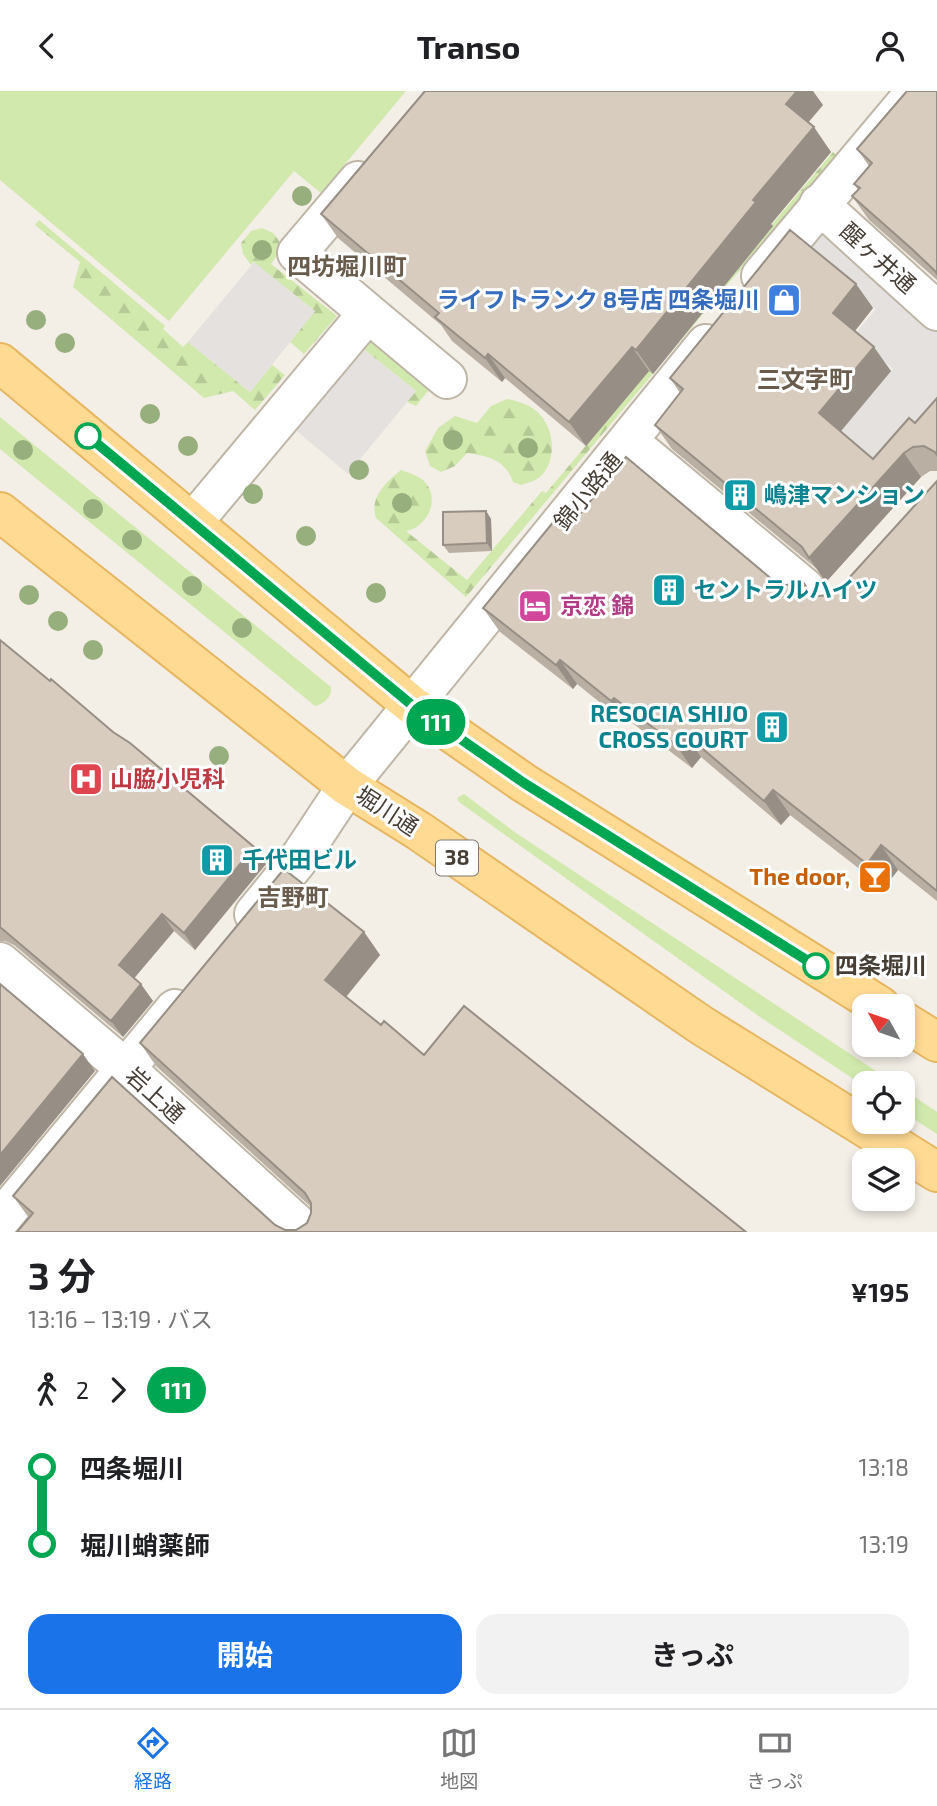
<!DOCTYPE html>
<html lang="ja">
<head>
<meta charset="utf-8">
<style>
	:root { --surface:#fff; --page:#f2f2f2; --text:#202124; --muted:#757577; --line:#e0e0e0; --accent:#1a73e8 }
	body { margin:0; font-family:"Exo 2","Noto Sans JP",sans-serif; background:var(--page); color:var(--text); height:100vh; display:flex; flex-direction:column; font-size:26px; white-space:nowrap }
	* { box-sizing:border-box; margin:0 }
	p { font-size:23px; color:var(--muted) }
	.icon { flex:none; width:38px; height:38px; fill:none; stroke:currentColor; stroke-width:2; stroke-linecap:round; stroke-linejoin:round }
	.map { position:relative; height:1141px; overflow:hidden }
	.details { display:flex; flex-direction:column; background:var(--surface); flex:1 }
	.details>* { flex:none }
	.badge { padding:0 14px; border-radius:23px; font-size:24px; line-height:46px }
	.needle { width:46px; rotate:310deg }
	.fabs { position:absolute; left:852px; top:903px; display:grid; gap:14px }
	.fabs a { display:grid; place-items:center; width:63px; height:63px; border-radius:14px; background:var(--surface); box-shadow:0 4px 10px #0003; font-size:35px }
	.map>.badge { position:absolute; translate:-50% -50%; box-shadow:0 0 0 4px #fff }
	.legs { display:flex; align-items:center; gap:10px; height:77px; padding:0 28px; font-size:23px }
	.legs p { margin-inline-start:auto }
	.overview { display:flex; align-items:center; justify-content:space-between; height:119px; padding:0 28px }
	h1 { font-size:38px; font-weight:700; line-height:52px }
	.primary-button { display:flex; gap:14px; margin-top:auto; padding:14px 28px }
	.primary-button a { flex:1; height:80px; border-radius:21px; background:var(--accent); color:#fff; font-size:28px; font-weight:700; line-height:80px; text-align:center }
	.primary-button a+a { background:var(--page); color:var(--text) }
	ul { padding:0 28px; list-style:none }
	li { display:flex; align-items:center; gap:24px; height:77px; font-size:26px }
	li i { display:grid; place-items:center; width:10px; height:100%; margin:0 9px; background:currentColor }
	li i::after { content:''; width:18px; height:18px; margin:-9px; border:5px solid; border-radius:50%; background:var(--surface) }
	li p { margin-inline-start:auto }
	li:first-child i { background:linear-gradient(#0000 50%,currentColor 0) }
	li:last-child i { background:linear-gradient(currentColor 50%,#0000 0) }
	header { display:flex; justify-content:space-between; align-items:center; height:91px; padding:0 28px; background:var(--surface); font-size:32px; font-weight:700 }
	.tab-bar { display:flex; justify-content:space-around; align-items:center; height:98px; border-top:2px solid var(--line); background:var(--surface); font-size:19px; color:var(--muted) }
	.tab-bar a { display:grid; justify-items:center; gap:4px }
	.tab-bar .current { color:var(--accent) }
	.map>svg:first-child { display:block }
	.green { fill:#d1e9ad }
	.forest { fill:url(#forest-firs) }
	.parking { fill:#e4e1de }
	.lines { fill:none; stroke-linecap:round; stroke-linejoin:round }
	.minor-casing { stroke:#bfb6a8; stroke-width:42 }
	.major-casing { stroke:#e7b661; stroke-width:42 }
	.minor { stroke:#fff; stroke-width:38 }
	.major { stroke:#ffda93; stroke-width:38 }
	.tree { fill:#97ae7d }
	.wall { fill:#baafa3 }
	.shaded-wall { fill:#978f85 }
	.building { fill:#d8ccbe; stroke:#978f85; stroke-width:2 }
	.line-1-casing { stroke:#fff; stroke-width:16 }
	.line-1 { stroke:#00a651; stroke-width:10 }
	.stop-1-dot { fill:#fff; stroke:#00a651; stroke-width:3.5 }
	.labels { text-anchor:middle; stroke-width:6; stroke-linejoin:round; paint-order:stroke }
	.shield { fill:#fff; stroke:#7e7872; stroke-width:2 }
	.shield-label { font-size:21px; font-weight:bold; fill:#463e35 }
	.street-label { font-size:23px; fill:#463e35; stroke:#fff }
	.shop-label { font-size:23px; font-weight:bold; fill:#366cbe; stroke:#fff; text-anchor:end }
	.culture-label { font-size:23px; font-weight:bold; fill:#0d838f; stroke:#fff; text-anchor:start }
	.hotel-label { font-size:23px; font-weight:bold; fill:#b23c85; stroke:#fff; text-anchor:start }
	.health-label { font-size:23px; font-weight:bold; fill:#be3a42; stroke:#fff; text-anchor:start }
	.food-label { font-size:23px; font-weight:bold; fill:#c56008; stroke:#fff; text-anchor:end }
	.stop-label { font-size:23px; font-weight:bold; fill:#463e35; stroke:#fff; text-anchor:start }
	.neighbourhood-label { font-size:24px; font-weight:bold; fill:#695c4c; stroke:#fff }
</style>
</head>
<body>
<header><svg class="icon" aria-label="back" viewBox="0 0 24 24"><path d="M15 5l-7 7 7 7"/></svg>Transo<svg class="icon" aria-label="person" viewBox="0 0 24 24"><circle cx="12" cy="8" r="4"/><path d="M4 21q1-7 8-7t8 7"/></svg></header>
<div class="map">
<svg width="937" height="1141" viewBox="0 0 937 1141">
	<defs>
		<pattern id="forest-firs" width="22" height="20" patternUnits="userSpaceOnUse" patternTransform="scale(1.75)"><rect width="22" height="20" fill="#d1e9ad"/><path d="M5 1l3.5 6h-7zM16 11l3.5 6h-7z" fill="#b5c995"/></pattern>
	</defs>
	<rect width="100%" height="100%" fill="#f3eee6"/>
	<path class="green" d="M0,0H406L321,102L294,80L169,230L0,89Z
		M0,326L331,596C332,606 324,613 315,615L0,358Z
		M464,703L516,742L894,992H864V995L760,926L459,711L457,707Z
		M903,998L937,1021V1043L903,1021Z"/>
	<path class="forest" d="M833,61L836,64L466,506L376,427C369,407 386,391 401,379C412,383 424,386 429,397C438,415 424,437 406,440L467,489L542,400L546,402Z
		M39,129L165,235L163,238L183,256L188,251L250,301L272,274L285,284L255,319L233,300L204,307L73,196L80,171L35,134Z
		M262,137L273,142L280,151L278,163L271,173L337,225L304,263L290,251L315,220L253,171L251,174L243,163L241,152L251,140Z
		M363,241L432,295L416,315L407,311L416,300L361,256Z
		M507,308C520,311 533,314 541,325C555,341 556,370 541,385C536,390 527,392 521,394L513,391C506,369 488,365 467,362L455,375L441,381L430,375L425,360L438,337L455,325L477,332L491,315Z"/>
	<path class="parking" d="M822,130L937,238V337L891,388L838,340L893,278L854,244L876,218L801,156Z
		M254,171L315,220L250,301L188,251Z
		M361,256L416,300L348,383L292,336Z"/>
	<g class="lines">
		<g class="minor-casing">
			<path id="minor" d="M358,90L297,162L368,222
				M819,113L937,220
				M761,185L916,0
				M628,350L805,497
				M193,431L368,222L447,288
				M254,823L298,769L347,695L706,253
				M0,871L126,978L306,1141
				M0,1129L175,918"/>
		</g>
		<g class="major-casing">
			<path id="major" d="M0,272L413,615L524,692L880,915
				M0,421L347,695L419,740L701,934L937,1081
				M903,930L937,951"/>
		</g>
		<use href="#minor" class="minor"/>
		<use href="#major" class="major"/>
	</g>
	<g class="tree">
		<circle cx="302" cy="105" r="10"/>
		<circle cx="262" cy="159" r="10"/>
		<circle cx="36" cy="229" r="10"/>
		<circle cx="65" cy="252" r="10"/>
		<circle cx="150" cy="323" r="10"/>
		<circle cx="453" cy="349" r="10"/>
		<circle cx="188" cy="355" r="10"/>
		<circle cx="528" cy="357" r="10"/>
		<circle cx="23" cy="359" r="10"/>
		<circle cx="359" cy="379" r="10"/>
		<circle cx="253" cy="403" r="10"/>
		<circle cx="402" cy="412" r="10"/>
		<circle cx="93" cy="418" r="10"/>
		<circle cx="306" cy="445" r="10"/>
		<circle cx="132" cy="449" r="10"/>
		<circle cx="192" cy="495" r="10"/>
		<circle cx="376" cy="502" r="10"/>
		<circle cx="29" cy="504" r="10"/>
		<circle cx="58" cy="530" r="10"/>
		<circle cx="242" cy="537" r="10"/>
		<circle cx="93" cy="559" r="10"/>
		<circle cx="219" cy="665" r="10"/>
	</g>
	<path class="wall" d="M937,0V189L869,129L852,105L858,99L854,93L869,75L857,58Z
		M823,14L808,32L831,61L771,133L773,135L653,283L649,280L586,355L505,287L502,291L452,250L441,234L338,147L321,123Z
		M856,193L873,217L855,240L891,280L841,340L873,368L915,332L937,307V380H930L921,386L826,491L817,478L672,358L655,334L680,302L670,287Z
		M937,390V810L898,779L884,797L790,724L781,734L701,666L692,677L631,631L628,634L577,593L573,598L500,541L483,517L567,439L774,490L785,494L810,501L819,505L830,504L839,498Z
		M486,420L491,428L492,460L449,462L443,454Z
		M0,549L254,756L266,773L195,859L174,840L134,887L153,910L123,946L14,854L5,850H0Z
		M364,841L380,864L346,906L381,934L424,964L746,1141H17L29,1127L13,1105L275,1134L285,1139H296L307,1132L311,1122V1116L156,975L140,952Z"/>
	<path class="shaded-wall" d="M797,0H813L823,14L803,37L786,13Z
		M814,36L831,61L771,133L773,135L653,283L636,259L753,109Z
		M856,193L873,217L850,246L833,222Z
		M632,256L649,280L586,355L569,331Z
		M874,256L891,280L836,346L819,322Z
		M488,263L505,287L502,291L485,267Z
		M904,362L921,386L826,491L809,467Z
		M486,420L491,428L492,460L487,452Z
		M560,569L577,593L573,598L556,574Z
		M614,607L631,631L628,634L611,610Z
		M684,642L701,666L692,677L675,653Z
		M773,699L790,724L781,734L764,710Z
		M881,754L898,779L884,797L867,773Z
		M254,756L266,773L195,859L184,842Z
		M162,823L174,840L131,891L119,874Z
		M364,841L380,864L341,912L325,889Z
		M141,893L153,910L123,946L111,930Z
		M83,963L95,980L0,1095V1064Z"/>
	<path class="building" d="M425,0H797L786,13L814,36L753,109L756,111L636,259L632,256L569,331L488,263L485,267L435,226L439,222L321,123Z
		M907,0H937V183L935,180L913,159L852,105L860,97L854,93L872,72L857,58Z
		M790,139L856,193L833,222L874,256L819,322L873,368L909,327L915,332L937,307V364L935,361L924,355L913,356L904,362L809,467L802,456L655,334L683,298L670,287Z
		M626,366L774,490L785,494L795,493L802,489L808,499L819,505L830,504L839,498L937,390V800L881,754L867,773L773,699L764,710L684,642L675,653L614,607L611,610L560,569L556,574L483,517L555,429L567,439Z
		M486,420L487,452L443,454V421Z
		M0,549L50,590L51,588L113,641L130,652L254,756L184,842L162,823L119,874L141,893L111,930L0,836Z
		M284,778L364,841L325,889L381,934L384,930L424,964L464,915L746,1141H17L33,1122L13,1105L112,986L275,1134L285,1139H296L307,1132L311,1122V1112L305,1102L140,952Z
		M0,893L83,963L0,1064Z"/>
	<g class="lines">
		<g class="line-1-casing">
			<path id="line-1" d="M88,345L413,615L524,692L816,875"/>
		</g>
		<use href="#line-1" class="line-1"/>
	</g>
	<defs>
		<g id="shop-square" transform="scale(1.75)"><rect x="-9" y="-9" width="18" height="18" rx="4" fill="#3f7fe0" stroke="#fff"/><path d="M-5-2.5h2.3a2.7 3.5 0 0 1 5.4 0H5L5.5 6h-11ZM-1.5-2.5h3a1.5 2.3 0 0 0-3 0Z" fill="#fff"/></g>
		<g id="building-square" transform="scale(1.75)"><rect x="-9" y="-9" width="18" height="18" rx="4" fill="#0f9aa8" stroke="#fff"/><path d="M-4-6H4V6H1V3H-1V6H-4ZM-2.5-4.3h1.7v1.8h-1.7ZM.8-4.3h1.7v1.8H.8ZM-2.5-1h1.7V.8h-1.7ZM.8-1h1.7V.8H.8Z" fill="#fff"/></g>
		<g id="hotel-square" transform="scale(1.75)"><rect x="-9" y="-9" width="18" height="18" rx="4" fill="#d1479c" stroke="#fff"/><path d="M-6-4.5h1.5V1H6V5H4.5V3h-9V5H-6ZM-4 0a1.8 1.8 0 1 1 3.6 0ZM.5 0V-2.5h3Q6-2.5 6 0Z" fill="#fff"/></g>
		<g id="hospital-square" transform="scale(1.75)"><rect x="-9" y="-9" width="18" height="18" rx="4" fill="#e0444e" stroke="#fff"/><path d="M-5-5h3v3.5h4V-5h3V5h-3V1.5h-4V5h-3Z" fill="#fff"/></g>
		<g id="bar-square" transform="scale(1.75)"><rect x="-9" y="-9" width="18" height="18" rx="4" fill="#e8710a" stroke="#fff"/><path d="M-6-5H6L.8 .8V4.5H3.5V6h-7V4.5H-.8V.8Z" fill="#fff"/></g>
	</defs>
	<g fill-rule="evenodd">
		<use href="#shop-square" x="784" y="209"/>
		<use href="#building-square" x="740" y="404"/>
		<use href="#building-square" x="669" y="499"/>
		<use href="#hotel-square" x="535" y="515"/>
		<use href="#building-square" x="772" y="636"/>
		<use href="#hospital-square" x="86" y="688"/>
		<use href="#building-square" x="217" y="769"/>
		<use href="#bar-square" x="875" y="786"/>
	</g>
	<g class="stop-1-dot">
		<circle cx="88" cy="345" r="12"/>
		<circle cx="816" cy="875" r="12"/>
	</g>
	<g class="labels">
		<rect class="shield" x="436" y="749.5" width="42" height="35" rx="5"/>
		<g class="shield-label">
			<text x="457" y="774">38</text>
		</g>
		<g class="street-label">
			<text transform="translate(878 167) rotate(42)" y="8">醒ヶ井通</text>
			<text transform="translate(588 400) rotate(-51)" y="8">錦小路通</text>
			<text transform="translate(387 720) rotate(33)" y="8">堀川通</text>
			<text transform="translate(155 1004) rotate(42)" y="8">岩上通</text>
		</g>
		<g class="shop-label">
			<text x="760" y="217">ライフトランク 8号店 四条堀川</text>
		</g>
		<g class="culture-label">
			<text x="764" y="412">嶋津マンション</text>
			<text x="694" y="507">セントラルハイツ</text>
			<text x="748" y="631" text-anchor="end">RESOCIA SHIJO<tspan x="748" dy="26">CROSS COURT</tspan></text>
			<text x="242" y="777">千代田ビル</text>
		</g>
		<g class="hotel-label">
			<text x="560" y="523">京恋 錦</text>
		</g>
		<g class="health-label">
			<text x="110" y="696">山脇小児科</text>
		</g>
		<g class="food-label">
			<text x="850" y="794">The door,</text>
		</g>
		<g class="stop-label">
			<text x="835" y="883">四条堀川</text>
		</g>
		<g class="neighbourhood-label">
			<text x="347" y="184">四坊堀川町</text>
			<text x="805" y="297">三文字町</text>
			<text x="293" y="815">吉野町</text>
		</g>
	</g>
</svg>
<div class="fabs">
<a><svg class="needle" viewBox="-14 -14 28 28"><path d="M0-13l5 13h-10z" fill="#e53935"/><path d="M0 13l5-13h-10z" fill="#757577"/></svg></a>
<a><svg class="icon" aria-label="locate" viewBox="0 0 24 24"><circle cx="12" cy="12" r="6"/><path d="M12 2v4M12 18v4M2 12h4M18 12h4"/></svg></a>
<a><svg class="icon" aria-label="layers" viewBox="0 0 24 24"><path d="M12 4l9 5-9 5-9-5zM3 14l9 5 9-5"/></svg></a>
</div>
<b class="badge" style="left:436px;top:631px;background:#00a651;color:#fff">111</b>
</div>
<section class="details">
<div class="overview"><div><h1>3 分</h1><p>13:16 – 13:19 · バス</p></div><b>¥195</b></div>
<div class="legs"><svg class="icon" aria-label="walk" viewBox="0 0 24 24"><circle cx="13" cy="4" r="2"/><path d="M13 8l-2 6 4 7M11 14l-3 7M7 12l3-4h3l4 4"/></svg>2<svg class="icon" aria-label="forward" viewBox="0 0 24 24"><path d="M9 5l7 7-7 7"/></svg><b class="badge" style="background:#00a651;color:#fff">111</b></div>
<ul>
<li><i style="color:#00a651"></i><b>四条堀川</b><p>13:18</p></li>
<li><i style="color:#00a651"></i><b>堀川蛸薬師</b><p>13:19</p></li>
</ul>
<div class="primary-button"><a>開始</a><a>きっぷ</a></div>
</section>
<nav class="tab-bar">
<a class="current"><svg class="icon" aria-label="directions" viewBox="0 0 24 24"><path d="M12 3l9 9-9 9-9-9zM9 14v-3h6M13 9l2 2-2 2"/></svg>経路</a>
<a><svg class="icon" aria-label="map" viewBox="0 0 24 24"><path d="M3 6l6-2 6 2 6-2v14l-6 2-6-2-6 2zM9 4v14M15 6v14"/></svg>地図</a>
<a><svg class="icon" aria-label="tickets" viewBox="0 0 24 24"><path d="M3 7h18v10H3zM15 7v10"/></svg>きっぷ</a>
</nav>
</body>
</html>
